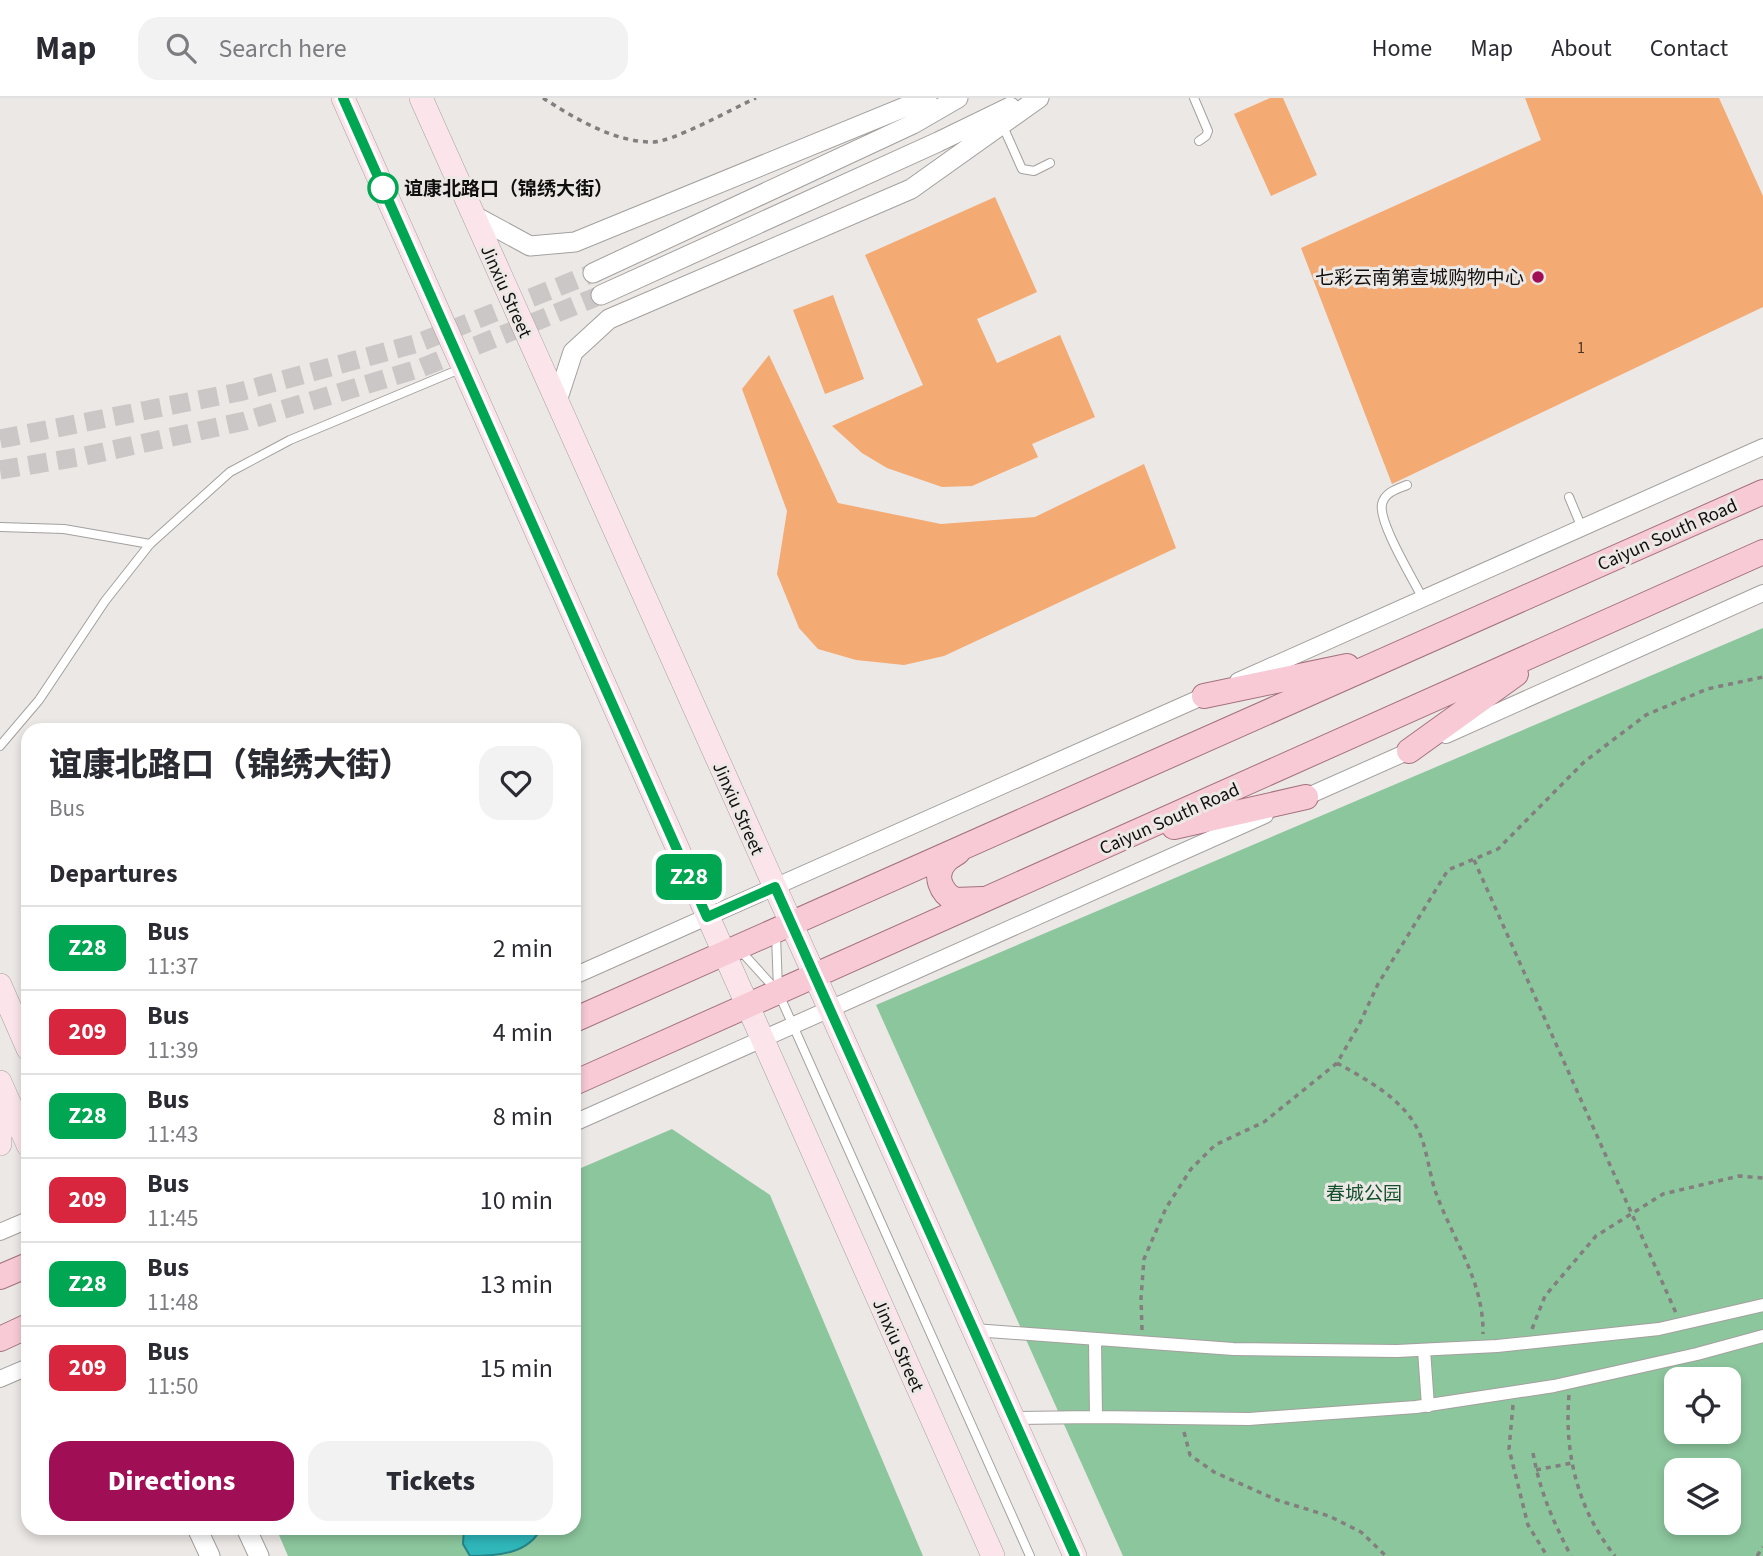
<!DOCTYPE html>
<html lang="en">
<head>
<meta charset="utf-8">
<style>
	:root { --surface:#fff; --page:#f2f2f3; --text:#2b2b33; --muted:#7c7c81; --line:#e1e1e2; --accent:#a00f56 }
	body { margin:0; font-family:"Source Sans 3","Noto Sans SC",sans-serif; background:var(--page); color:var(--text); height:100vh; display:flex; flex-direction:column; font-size:26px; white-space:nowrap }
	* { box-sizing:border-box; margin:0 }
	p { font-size:23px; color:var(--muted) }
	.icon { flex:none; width:38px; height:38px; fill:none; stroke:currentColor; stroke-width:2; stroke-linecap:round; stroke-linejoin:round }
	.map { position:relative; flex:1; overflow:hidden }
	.details { position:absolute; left:21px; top:625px; width:560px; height:812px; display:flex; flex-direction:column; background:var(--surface); border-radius:21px; box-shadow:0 4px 10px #0003 }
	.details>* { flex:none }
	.badge { padding:0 14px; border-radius:10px; font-size:24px; line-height:46px }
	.fabs { position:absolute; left:1664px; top:1269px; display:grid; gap:14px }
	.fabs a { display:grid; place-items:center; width:77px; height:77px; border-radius:14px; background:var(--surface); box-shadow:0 4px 10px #0003; font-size:35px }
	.map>.badge { position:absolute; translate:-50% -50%; box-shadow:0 0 0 4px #fff }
	h2 { padding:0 28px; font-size:26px; line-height:63px }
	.round { display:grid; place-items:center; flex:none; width:74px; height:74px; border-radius:21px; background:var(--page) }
	.head { display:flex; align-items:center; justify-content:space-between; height:119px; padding:0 28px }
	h1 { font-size:33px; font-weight:800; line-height:52px }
	.cta { display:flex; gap:14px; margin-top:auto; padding:14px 28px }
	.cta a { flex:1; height:80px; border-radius:21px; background:var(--accent); color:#fff; font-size:28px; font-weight:800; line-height:80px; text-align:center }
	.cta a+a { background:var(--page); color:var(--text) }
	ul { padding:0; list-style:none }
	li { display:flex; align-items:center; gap:21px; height:84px; padding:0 28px; border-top:2px solid var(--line) }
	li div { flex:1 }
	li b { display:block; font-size:26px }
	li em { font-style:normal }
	li .badge { min-width:77px; font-weight:700; text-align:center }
	header { display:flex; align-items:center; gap:42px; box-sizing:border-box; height:98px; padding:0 35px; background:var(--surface); border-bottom:2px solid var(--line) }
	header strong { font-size:33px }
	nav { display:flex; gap:38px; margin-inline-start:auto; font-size:24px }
	.search { width:490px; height:63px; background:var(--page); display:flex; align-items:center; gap:18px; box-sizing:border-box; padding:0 24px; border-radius:21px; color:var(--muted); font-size:26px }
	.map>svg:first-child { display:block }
	.green { fill:#8cc69d; fill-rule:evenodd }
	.water { fill:#2fb7ba; stroke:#268586; stroke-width:2 }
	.building { fill:#f3aa73 }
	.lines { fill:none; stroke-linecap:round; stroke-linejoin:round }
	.tertiary-tunnel { stroke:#cbc7c6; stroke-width:19; stroke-dasharray:19 10; stroke-linecap:butt }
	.service-casing { stroke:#a3a09e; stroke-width:10 }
	.pedestrian-casing { stroke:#a3a09e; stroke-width:14 }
	.minor-casing { stroke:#a3a09e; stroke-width:18 }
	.tertiary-casing { stroke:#a3a09e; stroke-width:21 }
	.secondary-casing { stroke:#a3a09e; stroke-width:24 }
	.primary-casing { stroke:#a3727e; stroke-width:26 }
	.path { stroke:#827f7e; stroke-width:3.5; stroke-dasharray:5 5; stroke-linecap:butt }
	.service { stroke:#fff; stroke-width:8 }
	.pedestrian { stroke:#fff; stroke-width:12 }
	.minor { stroke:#fff; stroke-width:16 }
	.tertiary { stroke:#fff; stroke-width:19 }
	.secondary { stroke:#fbe5eb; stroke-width:23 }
	.primary { stroke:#f7cad6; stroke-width:24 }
	.line-casing { stroke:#fff; stroke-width:16 }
	.line { stroke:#00a651; stroke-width:10 }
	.stop-dot { fill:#fff; stroke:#00a651; stroke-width:3.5 }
	.poi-dot { fill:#a00f56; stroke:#ece8e6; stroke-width:2.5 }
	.labels { text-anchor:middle; stroke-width:6; stroke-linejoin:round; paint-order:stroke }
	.number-label { font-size:16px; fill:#493627 }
	.stop-label { font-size:19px; font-weight:bold; fill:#100f0e; stroke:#ece8e6; text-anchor:start }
	.poi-label { font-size:19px; fill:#100f0e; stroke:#ece8e6; text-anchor:end }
	.street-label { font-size:19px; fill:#100f0e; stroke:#ece8e6 }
	.park-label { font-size:19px; fill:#16512e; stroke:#ece8e6 }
</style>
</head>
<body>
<header>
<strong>Map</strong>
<div class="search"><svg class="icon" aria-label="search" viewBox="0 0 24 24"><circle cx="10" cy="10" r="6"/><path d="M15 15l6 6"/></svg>Search here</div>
<nav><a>Home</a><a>Map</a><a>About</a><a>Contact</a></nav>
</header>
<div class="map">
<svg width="1763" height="1458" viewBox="0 0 1763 1458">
	<rect width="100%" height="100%" fill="#ece8e6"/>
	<path class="green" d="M1763,530V1458H1123L876,907ZM1676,1281H1729V1334H1676ZM1676,1372H1729V1424H1676Z
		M672,1031L770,1097L923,1458H288L276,1430H574V1073Z"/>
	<path class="water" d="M464,1430H541C529,1456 497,1458 470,1458L463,1446Z"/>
	<path class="building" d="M1270,0H1283L1317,77L1271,98L1234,16Z
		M1525,0H1719L1763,98V209L1392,386L1301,150L1541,42Z
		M995,99L1037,194L977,221L997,265L1060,237L1095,319L1032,346L1038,359L972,388L942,389L887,370L862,355L832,328L923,287L865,157Z
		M833,197L864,281L825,296L793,212Z
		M769,257L838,405L941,426L1035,419L1144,366L1176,450L944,558L904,567L856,562L818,551L799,530L777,476L787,413L742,291Z"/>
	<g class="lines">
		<path class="tertiary-tunnel" d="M0,341L239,294L418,245L593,175
			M0,372L85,358L245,323L421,270L601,197"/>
		<g class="service-casing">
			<path id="service" d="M1194,0L1208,33L1206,38L1199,43
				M1002,26L1022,71L1034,73L1050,65
				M1407,387C1397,391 1385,394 1382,406C1378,424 1413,481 1423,501
				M1569,399L1582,430
				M0,429L64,431L150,446
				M0,648L39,602L105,503L150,446L230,374L290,342L460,271
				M776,837L778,891
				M739,851L778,894L1030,1458"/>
		</g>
		<g class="pedestrian-casing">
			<path id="pedestrian" d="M974,1232L1233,1251L1397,1253L1497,1248L1659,1231L1763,1207
				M1095,1241L1096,1319
				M1424,1252L1428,1308
				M1013,1320L1096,1319L1249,1321L1416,1309L1554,1288L1697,1256L1763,1238"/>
		</g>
		<g class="minor-casing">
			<path id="minor" d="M1238,583L1763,349
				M1446,637L1763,495
				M1299,702L1416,650
				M574,878L1211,595
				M574,1025L1265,717
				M0,1134L28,1122
				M0,1281L28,1269"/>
		</g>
		<g class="tertiary-casing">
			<path id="tertiary" d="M473,117L530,148L575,144L927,0
				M593,175L913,26L958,0
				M601,197L938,44L1010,9
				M557,303L573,254L609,221L911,91L1039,0
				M197,1430L210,1458
				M246,1430L259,1458"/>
		</g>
		<g class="secondary-casing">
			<path id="secondary" d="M343,0L993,1458
				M421,0L1075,1458
				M0,887L28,951
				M0,984L28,1047
				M0,1024V1046"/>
		</g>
		<g class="primary-casing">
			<path id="primary" d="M1204,598L1347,568
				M1409,653L1516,576
				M1174,729L1306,699
				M958,754C954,757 948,760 945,764C933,777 941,795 955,802L982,801
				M574,922L1763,394
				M574,985L1763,454
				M0,1179L28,1167
				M0,1241L28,1228"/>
		</g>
		<path class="path" d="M543,0C574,20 614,44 652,44C671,45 734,10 756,0
			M1474,762L1676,1215
			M1337,965C1367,982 1402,1000 1418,1032C1427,1049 1429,1076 1436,1095C1453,1142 1484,1183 1483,1236
			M1532,1231L1545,1198L1596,1138L1663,1096L1739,1078L1763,1080
			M1142,1232L1141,1200L1144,1161L1166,1110L1191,1071L1215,1047L1264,1024L1337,965L1359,927L1378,886L1448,772L1498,751L1584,664L1646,617L1707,591L1763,579
			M1700,1270L1705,1281
			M1569,1297C1564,1356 1578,1412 1615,1458
			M1513,1307L1509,1351L1528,1427L1547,1458
			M1184,1334L1190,1357L1214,1374L1277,1402L1329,1418L1361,1434L1386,1458
			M1533,1355C1540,1394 1553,1423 1571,1458
			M1536,1372L1572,1365
			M1757,1458L1763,1449"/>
		<use href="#service" class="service"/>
		<use href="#pedestrian" class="pedestrian"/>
		<use href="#minor" class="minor"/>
		<use href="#tertiary" class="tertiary"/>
		<use href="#secondary" class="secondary"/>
		<use href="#primary" class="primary"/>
	</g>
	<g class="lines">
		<g class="line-casing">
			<path id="line" d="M343,0L707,819L775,789L1075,1458"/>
		</g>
		<use href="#line" class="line"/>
	</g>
	<circle class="stop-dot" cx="383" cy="90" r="14"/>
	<circle class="poi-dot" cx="1538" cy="179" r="7"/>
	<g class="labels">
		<g class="number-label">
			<text x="1581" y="255">1</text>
		</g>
		<g class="stop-label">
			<text x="404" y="97">谊康北路口（锦绣大街）</text>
		</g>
		<g class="poi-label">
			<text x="1524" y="186">七彩云南第壹城购物中心</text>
		</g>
		<g class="street-label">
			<text transform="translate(507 193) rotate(66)" y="7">Jinxiu Street</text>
			<text transform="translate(1667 436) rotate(-24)" y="7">Caiyun South Road</text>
			<text transform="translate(739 710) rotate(66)" y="7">Jinxiu Street</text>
			<text transform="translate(1169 720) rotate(-24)" y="7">Caiyun South Road</text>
			<text transform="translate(899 1247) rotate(66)" y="7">Jinxiu Street</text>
		</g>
		<g class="park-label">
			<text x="1364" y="1102">春城公园</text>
		</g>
	</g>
</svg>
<div class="fabs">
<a><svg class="icon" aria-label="locate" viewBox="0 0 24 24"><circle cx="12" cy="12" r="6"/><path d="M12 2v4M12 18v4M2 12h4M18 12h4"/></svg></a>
<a><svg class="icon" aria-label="layers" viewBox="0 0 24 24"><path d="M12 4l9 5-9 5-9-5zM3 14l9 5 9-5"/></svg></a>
</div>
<b class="badge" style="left:689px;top:779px;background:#00a651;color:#fff">Z28</b>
<section class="details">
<div class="head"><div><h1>谊康北路口（锦绣大街）</h1><p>Bus</p></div><a class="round"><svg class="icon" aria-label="heart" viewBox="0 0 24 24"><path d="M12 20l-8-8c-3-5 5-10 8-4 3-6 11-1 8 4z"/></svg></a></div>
<h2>Departures</h2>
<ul>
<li><span class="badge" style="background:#00a651;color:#fff">Z28</span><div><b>Bus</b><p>11:37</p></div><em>2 min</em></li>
<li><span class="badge" style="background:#d7263d;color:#fff">209</span><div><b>Bus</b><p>11:39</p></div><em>4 min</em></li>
<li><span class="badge" style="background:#00a651;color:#fff">Z28</span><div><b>Bus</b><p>11:43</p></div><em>8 min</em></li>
<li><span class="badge" style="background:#d7263d;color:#fff">209</span><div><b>Bus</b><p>11:45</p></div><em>10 min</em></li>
<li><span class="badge" style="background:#00a651;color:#fff">Z28</span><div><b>Bus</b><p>11:48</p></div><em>13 min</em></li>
<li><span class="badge" style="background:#d7263d;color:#fff">209</span><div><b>Bus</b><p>11:50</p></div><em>15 min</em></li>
</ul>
<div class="cta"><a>Directions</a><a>Tickets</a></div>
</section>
</div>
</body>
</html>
